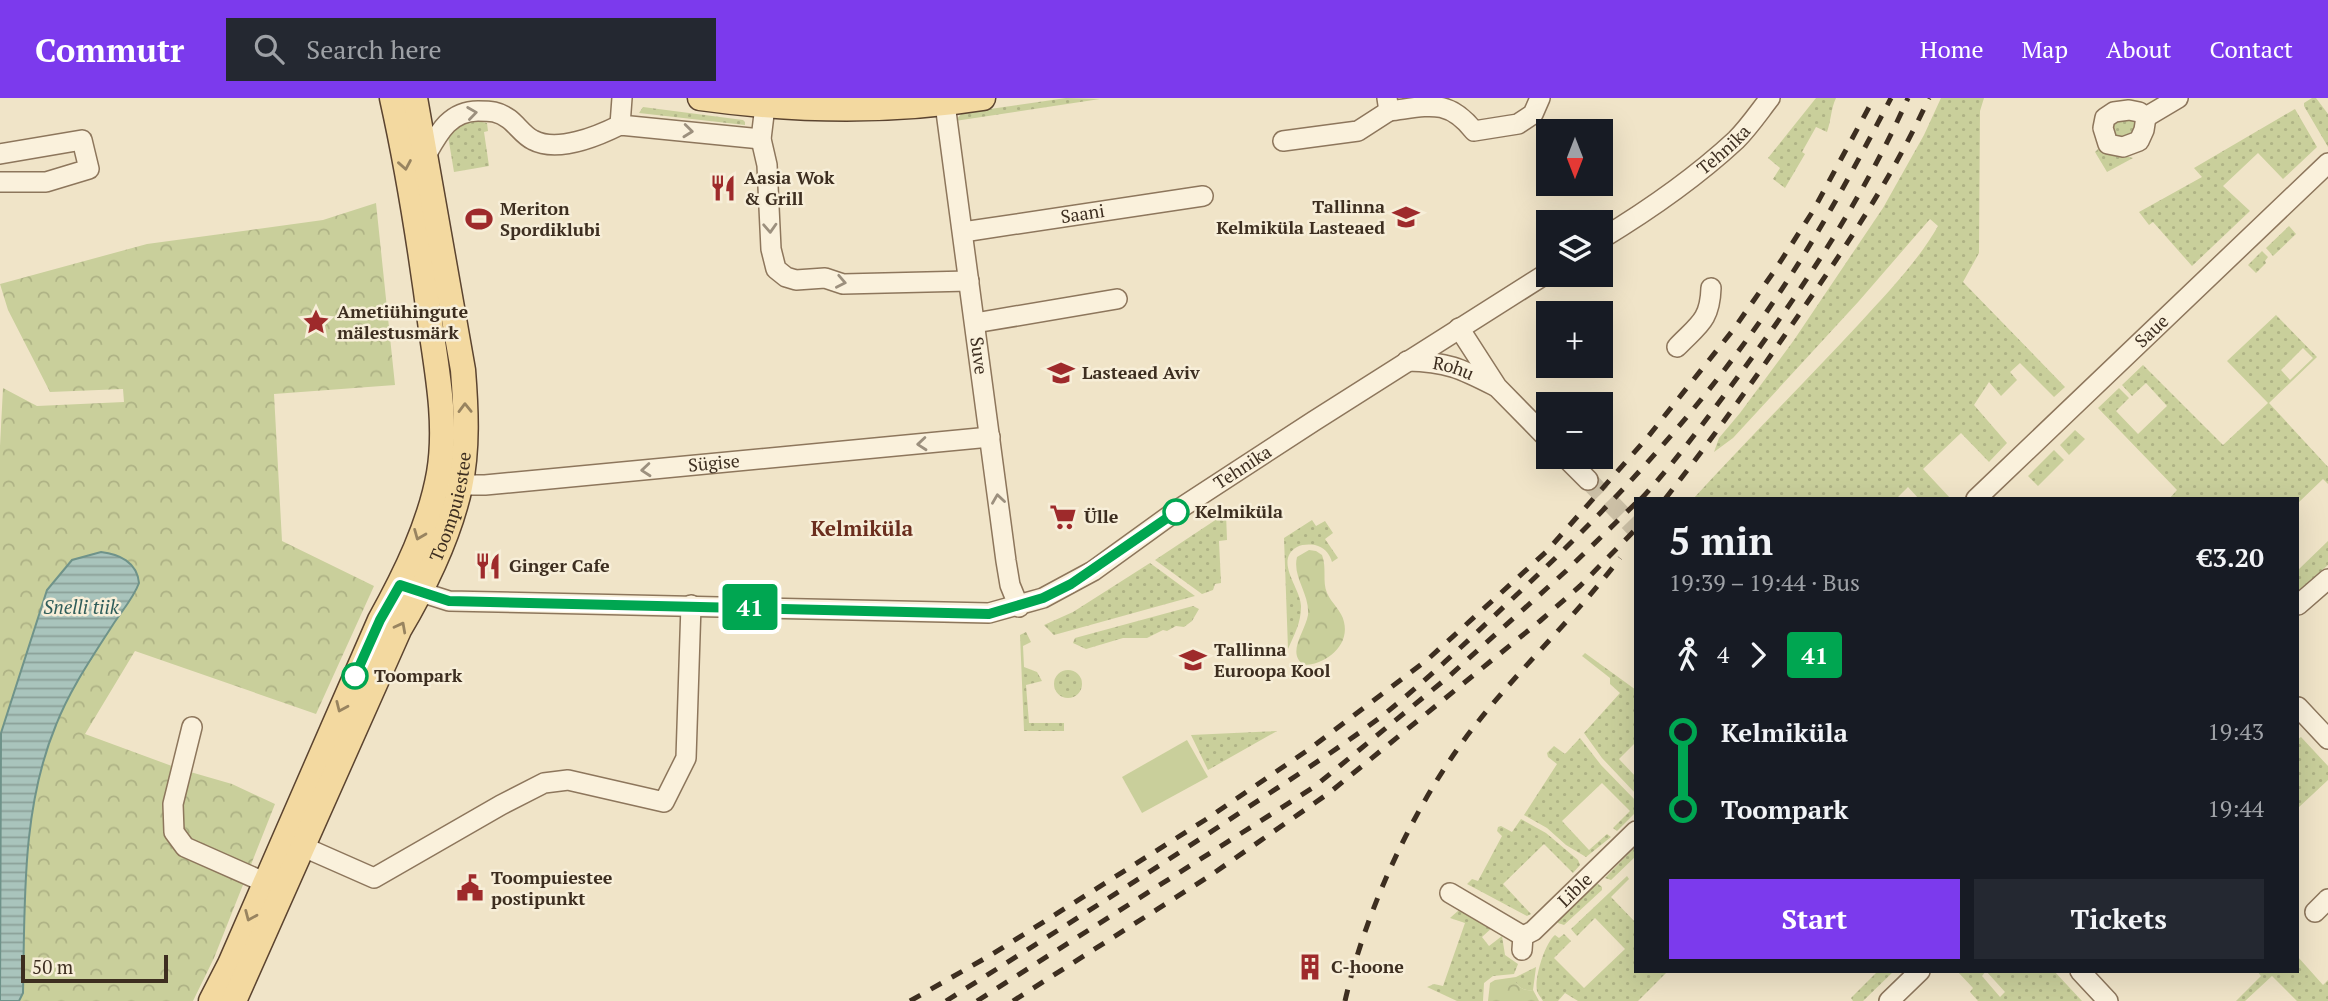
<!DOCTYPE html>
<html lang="en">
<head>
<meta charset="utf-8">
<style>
	:root { --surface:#171b24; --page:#242831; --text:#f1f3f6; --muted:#9ea1a6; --accent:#7c3aed }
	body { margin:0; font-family:"PT Serif",serif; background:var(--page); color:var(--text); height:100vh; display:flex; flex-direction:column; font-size:26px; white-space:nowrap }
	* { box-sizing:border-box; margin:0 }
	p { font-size:23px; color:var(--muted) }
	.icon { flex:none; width:38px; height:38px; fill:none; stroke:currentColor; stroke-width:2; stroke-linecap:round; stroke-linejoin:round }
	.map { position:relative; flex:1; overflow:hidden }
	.details { position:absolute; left:1634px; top:399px; width:665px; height:476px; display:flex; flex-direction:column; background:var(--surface); border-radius:0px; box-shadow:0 7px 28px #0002 }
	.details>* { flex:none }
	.badge { padding:0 14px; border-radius:5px; font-size:24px; line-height:46px }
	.needle { width:46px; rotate:180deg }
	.controls { position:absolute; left:1536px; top:21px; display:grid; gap:14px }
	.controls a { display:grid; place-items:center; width:77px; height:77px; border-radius:0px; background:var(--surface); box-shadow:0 7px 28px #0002; font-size:35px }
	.scale { position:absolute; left:21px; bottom:18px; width:147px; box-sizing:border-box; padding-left:7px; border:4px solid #3d2e20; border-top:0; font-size:19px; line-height:24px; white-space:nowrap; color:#3d2e20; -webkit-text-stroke:5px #f7eed8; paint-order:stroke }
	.map>.badge { position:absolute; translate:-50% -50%; box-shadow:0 0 0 4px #fff }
	.legs { display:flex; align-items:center; gap:10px; height:77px; padding:0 35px; font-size:23px }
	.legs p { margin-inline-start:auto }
	.summary { display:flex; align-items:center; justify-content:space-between; height:119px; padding:0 35px }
	h1 { font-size:38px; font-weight:600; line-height:52px }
	.cta { display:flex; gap:14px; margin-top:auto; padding:14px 35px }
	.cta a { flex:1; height:80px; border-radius:0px; background:var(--accent); color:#fff; font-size:28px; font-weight:600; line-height:80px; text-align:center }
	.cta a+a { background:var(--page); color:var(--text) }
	ul { padding:0 35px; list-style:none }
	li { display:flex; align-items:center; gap:24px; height:77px; font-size:26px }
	li i { display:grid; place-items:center; width:10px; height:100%; margin:0 9px; background:currentColor }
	li i::after { content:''; width:18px; height:18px; margin:-9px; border:5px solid; border-radius:50%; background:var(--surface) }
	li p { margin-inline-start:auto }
	li:first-child i { background:linear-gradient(#0000 50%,currentColor 0) }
	li:last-child i { background:linear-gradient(currentColor 50%,#0000 0) }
	header { display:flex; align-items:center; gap:42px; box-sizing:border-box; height:98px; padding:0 35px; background:var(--accent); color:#fff }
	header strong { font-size:33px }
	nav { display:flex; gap:38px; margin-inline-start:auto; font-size:24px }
	.search { width:490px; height:63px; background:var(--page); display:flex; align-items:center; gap:18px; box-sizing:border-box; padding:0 24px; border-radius:0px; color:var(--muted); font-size:26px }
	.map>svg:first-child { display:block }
	.grass { fill:url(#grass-dots); fill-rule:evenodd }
	.forest { fill:url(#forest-crowns) }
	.pitch { fill:#c9cf9b }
	.water { fill:url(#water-rules); stroke:#6f938a; stroke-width:2 }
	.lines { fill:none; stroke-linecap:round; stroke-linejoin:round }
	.minor-tunnel { stroke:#ccc0a6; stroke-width:19; stroke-dasharray:19 10; stroke-linecap:butt }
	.minor-casing { stroke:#8d765c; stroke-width:22 }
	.major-casing { stroke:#5b4430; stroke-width:27 }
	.minor { stroke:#faf1dc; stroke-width:19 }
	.major { stroke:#f3d9a0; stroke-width:24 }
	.rail { stroke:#3d2e20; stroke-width:5; stroke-dasharray:12 12; stroke-linecap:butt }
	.oneway { stroke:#9c907e }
	.oneway2 { stroke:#988460 }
	.line-1-casing { stroke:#fff; stroke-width:16 }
	.line-1 { stroke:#00a651; stroke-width:10 }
	.stop-1-dot { fill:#fff; stroke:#00a651; stroke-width:3.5 }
	.labels { text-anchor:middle; stroke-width:5; stroke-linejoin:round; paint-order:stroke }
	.street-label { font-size:18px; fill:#3d2e20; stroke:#f7eed8 }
	.poi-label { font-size:18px; font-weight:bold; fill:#3d2e20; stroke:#f7eed8; text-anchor:start }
	.stop-label { font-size:18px; font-weight:bold; fill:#3d2e20; stroke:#f7eed8; text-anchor:start }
	.water-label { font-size:19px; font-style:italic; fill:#2f5d5a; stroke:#f7eed8 }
	.quarter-label { font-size:21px; font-weight:bold; fill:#6b2e1e; stroke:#f7eed8 }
</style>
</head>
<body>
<header>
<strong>Commutr</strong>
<div class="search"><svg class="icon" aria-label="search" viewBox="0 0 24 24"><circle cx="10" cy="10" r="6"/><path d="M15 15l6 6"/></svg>Search here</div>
<nav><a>Home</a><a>Map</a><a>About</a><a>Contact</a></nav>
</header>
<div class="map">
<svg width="2328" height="903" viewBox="0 0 2328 903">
	<defs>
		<pattern id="grass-dots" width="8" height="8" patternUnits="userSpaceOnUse" patternTransform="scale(1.75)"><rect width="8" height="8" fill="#c9cf9b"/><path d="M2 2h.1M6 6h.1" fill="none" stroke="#aeb285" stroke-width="1.8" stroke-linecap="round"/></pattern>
		<pattern id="forest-crowns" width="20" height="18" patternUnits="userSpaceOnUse" patternTransform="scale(1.75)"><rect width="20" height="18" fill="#c9cf9b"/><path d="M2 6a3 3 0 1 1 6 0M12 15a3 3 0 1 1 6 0" fill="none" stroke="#aeb285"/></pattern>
		<pattern id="water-rules" width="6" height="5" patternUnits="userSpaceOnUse" patternTransform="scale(1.75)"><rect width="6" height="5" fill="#a9c4bc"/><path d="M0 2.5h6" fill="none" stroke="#8ba098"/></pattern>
	</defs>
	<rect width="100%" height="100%" fill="#f0e4c8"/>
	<path class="grass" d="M1066,0L1100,1L955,23L962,15Z
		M1816,0H1836C1831,10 1831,23 1827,34L1816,29L1802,54L1805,56L1785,90L1773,81L1780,70L1768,60Z
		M1941,0H1984L1980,13L1979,155L1963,184L2065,289L2054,299L2020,265L2010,274L2017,282L2001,298L1989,284L1974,307L2007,345L1989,364L1961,335L1923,371L1951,401H1919L1908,389L1896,401H1693C1747,342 1803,286 1858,227C1886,196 1917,165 1938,128L1930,121L1859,203L1733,340L1714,354L1719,340L1740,315L1794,242L1883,110L1924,37Z
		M2312,0H2316L2328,16V49L2304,8V5Z
		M643,9L743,22L745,24V27L639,15Z
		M2295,11L2317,49L2283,81L2258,55L2223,88L2250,113L2192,168L2153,124L2149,127L2139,114L2202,79L2194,70Z
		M2131,20L2139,23L2134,36L2117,42L2111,25Z
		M477,23L487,25L488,33L484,34L489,68L454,74L448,38L461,26Z
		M2098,51L2133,60L2107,74L2095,54Z
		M2289,128L2296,136L2273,158L2266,150Z
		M2262,153L2268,159L2265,163L2266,165L2256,175L2248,167Z
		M2276,217L2317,259L2269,305L2328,369V386L2323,381L2298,405V401H2169L2177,392L2098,310L2119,290L2129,300L2116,313L2138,336L2167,308L2146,285L2132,298L2122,287L2143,267L2223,347L2268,305L2227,263ZM2303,250L2313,260L2290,282L2281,272Z
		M2075,332L2085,341L2069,357L2060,347Z
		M2054,352L2064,362L2038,388L2028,378Z
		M1226,415L1227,442L1219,443L1221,485L1215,486L1213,492L1202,496L1155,462Z
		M1312,422L1316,428L1325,423L1333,435L1325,441L1338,460L1332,464C1330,457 1326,451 1318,448C1312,446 1303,446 1297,449C1273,463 1302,491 1301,509C1301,525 1294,537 1288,551L1284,440Z
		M2328,443V467L2298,493V472Z
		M1150,465L1195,498L1054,537L1044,527L1073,514Z
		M1193,508L1199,511L1192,523L1184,529L1176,528L1167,533L1163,532L1147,540H1123L1086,551L1073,545L1075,540Z
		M1026,534L1031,544L1023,548L1024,569L1037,574L1042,583L1026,587L1029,625H1064V633H1024L1020,537Z
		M1585,555L1636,592V644L1619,661L1636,679V696L1602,660L1584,635L1620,595L1610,586V580L1582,558Z
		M1054 586a14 14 0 1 1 28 0a14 14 0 1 1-28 0Z
		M1277,633L1208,672L1191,637Z
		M2301,639L2328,668V682L2298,710V641Z
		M1580,640L1601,667L1636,703V714L1617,733L1613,730L1630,713L1602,685L1562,723L1589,752L1607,736L1611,739L1586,759L1566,747L1547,730L1524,717L1557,666L1548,659L1547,655L1554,648L1565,656Z
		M1521,721L1546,735L1578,762L1580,767L1573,775L1544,746L1503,786L1531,816L1527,818L1467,786L1472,781L1478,783L1502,738L1497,733L1498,729L1501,728L1512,734Z
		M1636,748V758L1611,782L1605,780Z
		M1627,778L1629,781L1611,799L1636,825V873H1668L1638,903H1578L1565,895L1558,903H1543C1541,900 1538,896 1537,893C1534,880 1545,845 1555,837L1559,840L1564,836L1571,843L1554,860L1584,890L1625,851L1595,820L1577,838L1571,831Z
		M1597,785L1602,789V792L1564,827L1558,825L1557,823Z
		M1459,812L1494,828L1482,839L1489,848L1502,838L1505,857L1518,866L1514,876L1493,878L1484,885L1483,903H1457L1427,889L1434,886L1443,888L1465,825L1450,820Z
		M2298,859L2323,887L2328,882V903H2297L2272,878L2245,903H2236L2261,878L2257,873H2298Z
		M1536,869L1533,892C1526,893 1520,891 1516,885V879Z
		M1878,873H1894L1863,903H1853L1851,900Z
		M1957,873H2054L2082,903H1978L1970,894L1973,890ZM1986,873L2005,894L2000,899L1982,878Z"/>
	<path class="forest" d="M376,105L395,287L274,296L282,443L374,488L316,616L135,553L85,636L180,671L232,686L275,706L214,860L193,903H0V348L3,290L37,308L124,304L123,291L50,294L8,212L0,186L147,146L323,122Z
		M1309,452L1316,453L1322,457C1327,470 1322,483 1327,495C1332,506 1342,513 1344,524C1350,548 1325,567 1304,567C1286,555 1305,534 1308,517C1310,496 1292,479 1297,459Z
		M1516,879V885C1520,891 1526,893 1533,892L1539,903H1488L1490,885L1495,882Z"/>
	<path class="pitch" d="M1187,642L1208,679L1142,715L1122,679Z"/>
	<path class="water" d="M101,454C119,456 137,464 139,485C134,499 122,513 114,525C93,558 70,591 56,627C21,711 25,806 23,895L19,903H0L1,635L47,492L72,462Z"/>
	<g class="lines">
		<path class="minor-tunnel" d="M1588,382L1636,431"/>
		<g class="minor-casing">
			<g id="minor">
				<path d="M1387,0L1389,13C1429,8 1448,0 1474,33L1518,26L1533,16L1540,0"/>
				<path id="s1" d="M945,6L1006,463L1010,487L1019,509"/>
				<path d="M765,8L761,41L767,67L771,151L776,171L786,179L796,182L825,180L843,186L969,183"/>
				<path d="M2129,12L2139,14L2146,19L2144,32L2139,43L2123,49L2108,46L2103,30L2105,20L2114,14Z"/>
				<path d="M2146,19L2178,0"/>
				<path d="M620,27L622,0"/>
				<path d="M1283,43L1358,33L1389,13"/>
				<path d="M0,56L82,42L89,71L46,84H0"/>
				<path d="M425,59C438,36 449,13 478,13C491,13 498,13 509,21C517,27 524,38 533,42C557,55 598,38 620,27L761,41"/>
				<path id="s2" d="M963,134L1203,98"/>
				<path id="s3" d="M1601,141C1649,112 1695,80 1736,42C1749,29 1759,14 1770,0"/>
				<path d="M975,225L1117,201"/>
				<path d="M1459,230L1497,289L1549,342"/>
				<path d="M1677,249C1698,227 1710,223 1711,190"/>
				<path id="s4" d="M1407,263C1447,264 1460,270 1495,288"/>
				<path d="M1565,359L1588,382"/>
				<path id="s5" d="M447,387H485L549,381L990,339"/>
				<path id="s6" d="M1976,401L2328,65"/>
				<path id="s7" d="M408,490L449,503L989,515L1043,500L1093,473L1176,413L1314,323L1549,174"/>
				<path d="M2298,507L2328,481"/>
				<path d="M2298,609L2328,641"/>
				<path d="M192,629L173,706L174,734L185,749L264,784"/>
				<path d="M290,743L374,780L501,707L544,685L568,682L664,704L686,660L691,507"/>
				<path d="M1450,795L1523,838"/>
				<path d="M2315,814L2328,801"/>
				<path id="s8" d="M1522,852L1523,838L1533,833L1636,733"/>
				<path d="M2080,873L2108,903"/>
				<path d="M1889,903L1920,873"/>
			</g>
		</g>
		<g class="major-casing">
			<g id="major">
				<path d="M700,0C793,13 890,15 983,0"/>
				<path d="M211,903L230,866L380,522C405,477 430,426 439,375C447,328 438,278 431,231C421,154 409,76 392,0"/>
				<path id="s9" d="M234,903L399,532C425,488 449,439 460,389C468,351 466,310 463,272L415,0"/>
			</g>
		</g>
		<use href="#minor" class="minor"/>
		<use href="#major" class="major"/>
		<path class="rail" d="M1641,401C1677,362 1708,319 1740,276C1804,189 1864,99 1908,0
			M1665,401C1713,340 1757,278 1800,215C1848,146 1894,76 1929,0
			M910,903L991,857L1072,806L1205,722L1308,652L1427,562L1546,454L1647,340L1733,232L1775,172L1813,113L1874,0
			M946,903C1046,840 1146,777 1244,712C1292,680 1342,649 1387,614C1430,579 1471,540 1511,502C1618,403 1714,298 1793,174C1829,118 1860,59 1891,0
			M977,903L1314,689L1447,580L1566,473L1636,405
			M1013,903L1211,777L1329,695L1540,523L1580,488L1636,431
			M1345,903C1366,810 1417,700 1477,625C1522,568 1576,518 1620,460"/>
	</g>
	<defs><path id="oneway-chevron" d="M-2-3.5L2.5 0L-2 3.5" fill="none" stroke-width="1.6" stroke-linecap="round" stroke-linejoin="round" transform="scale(1.75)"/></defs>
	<g class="oneway">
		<use href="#oneway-chevron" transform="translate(472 15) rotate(-8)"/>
		<use href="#oneway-chevron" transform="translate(688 33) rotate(6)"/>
		<use href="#oneway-chevron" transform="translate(770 130) rotate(87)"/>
		<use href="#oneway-chevron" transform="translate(841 184) rotate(11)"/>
		<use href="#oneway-chevron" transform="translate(922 346) rotate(175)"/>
		<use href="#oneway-chevron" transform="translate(646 372) rotate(175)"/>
		<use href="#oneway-chevron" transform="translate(998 401) rotate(-98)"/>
	</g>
	<g class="oneway2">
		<use href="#oneway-chevron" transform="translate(405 67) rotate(80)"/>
		<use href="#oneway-chevron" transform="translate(465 310) rotate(-91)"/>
		<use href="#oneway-chevron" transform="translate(419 437) rotate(112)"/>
		<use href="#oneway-chevron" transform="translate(401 529) rotate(-62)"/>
		<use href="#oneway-chevron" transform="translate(341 609) rotate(114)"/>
		<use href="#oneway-chevron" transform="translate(250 818) rotate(113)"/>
	</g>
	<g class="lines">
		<g class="line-1-casing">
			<path id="line-1" d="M355,578L380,522L400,487L449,503L989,516L1043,500L1071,486L1176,414"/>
		</g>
		<use href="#line-1" class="line-1"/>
	</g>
	<defs>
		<g id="restaurant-bare" transform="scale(2.1)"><path d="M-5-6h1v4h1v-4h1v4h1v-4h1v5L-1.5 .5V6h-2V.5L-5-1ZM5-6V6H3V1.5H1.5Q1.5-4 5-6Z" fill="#9e2a2b" stroke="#f7eed8" stroke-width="2.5" paint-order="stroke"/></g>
		<g id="school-bare" transform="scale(2.1)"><path d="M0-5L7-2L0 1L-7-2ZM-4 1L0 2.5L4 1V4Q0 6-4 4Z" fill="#9e2a2b" stroke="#f7eed8" stroke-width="2.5" paint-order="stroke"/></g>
		<g id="stadium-bare" transform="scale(2.1)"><path d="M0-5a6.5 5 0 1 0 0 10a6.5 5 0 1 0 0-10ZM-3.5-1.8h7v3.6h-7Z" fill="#9e2a2b" stroke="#f7eed8" stroke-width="2.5" paint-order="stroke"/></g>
		<g id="sight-bare" transform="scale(2.1)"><path d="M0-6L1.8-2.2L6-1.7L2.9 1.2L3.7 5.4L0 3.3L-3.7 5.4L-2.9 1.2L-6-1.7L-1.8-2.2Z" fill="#9e2a2b" stroke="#f7eed8" stroke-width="2.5" paint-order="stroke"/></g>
		<g id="supermarket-bare" transform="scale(2.1)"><path d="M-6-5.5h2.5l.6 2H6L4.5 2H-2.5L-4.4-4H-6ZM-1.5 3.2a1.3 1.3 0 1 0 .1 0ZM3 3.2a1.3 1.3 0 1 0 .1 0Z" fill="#9e2a2b" stroke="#f7eed8" stroke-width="2.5" paint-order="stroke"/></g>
		<g id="civic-bare" transform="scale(2.1)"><path d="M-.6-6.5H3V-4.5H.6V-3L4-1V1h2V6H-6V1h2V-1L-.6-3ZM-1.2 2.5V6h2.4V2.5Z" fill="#9e2a2b" stroke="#f7eed8" stroke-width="2.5" paint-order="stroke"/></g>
		<g id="building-bare" transform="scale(2.1)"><path d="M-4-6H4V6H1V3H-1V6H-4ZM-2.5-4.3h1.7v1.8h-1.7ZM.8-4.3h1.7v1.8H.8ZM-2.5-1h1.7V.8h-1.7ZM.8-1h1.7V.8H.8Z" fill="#9e2a2b" stroke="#f7eed8" stroke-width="2.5" paint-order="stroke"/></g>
	</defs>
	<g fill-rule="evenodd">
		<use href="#restaurant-bare" x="723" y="90"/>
		<use href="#school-bare" x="1406" y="119"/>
		<use href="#stadium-bare" x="479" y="121"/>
		<use href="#sight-bare" x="316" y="224"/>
		<use href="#school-bare" x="1061" y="275"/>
		<use href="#supermarket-bare" x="1063" y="419"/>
		<use href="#restaurant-bare" x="488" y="468"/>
		<use href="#school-bare" x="1193" y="562"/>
		<use href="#civic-bare" x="470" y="790"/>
		<use href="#building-bare" x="1310" y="869"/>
	</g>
	<g class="stop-1-dot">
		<circle cx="1176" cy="414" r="12"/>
		<circle cx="355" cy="578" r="12"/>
	</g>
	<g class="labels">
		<g class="street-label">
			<text dy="6" stroke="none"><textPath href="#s3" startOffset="152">Tehnika</textPath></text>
			<text dy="6" stroke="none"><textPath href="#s2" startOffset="121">Saani</textPath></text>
			<text dy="6" stroke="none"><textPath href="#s6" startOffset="243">Saue</textPath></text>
			<text dy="6" stroke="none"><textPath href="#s1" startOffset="254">Suve</textPath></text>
			<text dy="6" stroke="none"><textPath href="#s4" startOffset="47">Rohu</textPath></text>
			<text dy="6" stroke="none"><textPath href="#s5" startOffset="268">Sügise</textPath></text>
			<text dy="6" stroke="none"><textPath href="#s7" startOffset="878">Tehnika</textPath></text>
			<text dy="6" stroke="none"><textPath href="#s9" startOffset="541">Toompuiestee</textPath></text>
			<text dy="6" stroke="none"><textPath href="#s8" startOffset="84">Lible</textPath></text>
		</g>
		<g class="poi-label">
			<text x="744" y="86">Aasia Wok<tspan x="744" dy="21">&amp; Grill</tspan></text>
			<text x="1385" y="115" text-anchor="end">Tallinna<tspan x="1385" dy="21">Kelmiküla Lasteaed</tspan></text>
			<text x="500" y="117">Meriton<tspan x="500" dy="21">Spordiklubi</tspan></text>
			<text x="337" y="220">Ametiühingute<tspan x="337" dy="21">mälestusmärk</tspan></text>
			<text x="1082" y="281">Lasteaed Aviv</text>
			<text x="1084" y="425">Ülle</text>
			<text x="509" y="474">Ginger Cafe</text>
			<text x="1214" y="558">Tallinna<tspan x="1214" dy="21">Euroopa Kool</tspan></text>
			<text x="491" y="786">Toompuiestee<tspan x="491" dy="21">postipunkt</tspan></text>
			<text x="1331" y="875">C-hoone</text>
		</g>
		<g class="stop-label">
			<text x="1195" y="420">Kelmiküla</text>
			<text x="374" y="584">Toompark</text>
		</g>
		<g class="water-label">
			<text x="81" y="516">Snelli tiik</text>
		</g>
		<g class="quarter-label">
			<text x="862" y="438">Kelmiküla</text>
		</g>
	</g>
</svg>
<div class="controls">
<a><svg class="needle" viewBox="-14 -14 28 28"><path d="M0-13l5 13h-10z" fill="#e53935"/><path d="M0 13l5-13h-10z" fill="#9ea1a6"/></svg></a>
<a><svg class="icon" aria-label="layers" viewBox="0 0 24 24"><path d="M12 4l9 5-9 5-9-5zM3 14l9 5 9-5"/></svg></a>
<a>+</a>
<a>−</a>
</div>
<div class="scale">50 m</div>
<b class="badge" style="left:750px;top:509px;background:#00a651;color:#fff">41</b>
<section class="details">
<div class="summary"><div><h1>5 min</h1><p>19:39 – 19:44 · Bus</p></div><b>€3.20</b></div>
<div class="legs"><svg class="icon" aria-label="walk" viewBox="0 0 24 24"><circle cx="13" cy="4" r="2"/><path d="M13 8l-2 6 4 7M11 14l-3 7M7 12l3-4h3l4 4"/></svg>4<svg class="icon" aria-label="forward" viewBox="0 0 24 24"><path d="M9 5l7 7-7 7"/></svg><b class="badge" style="background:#00a651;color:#fff">41</b></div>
<ul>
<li><i style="color:#00a651"></i><b>Kelmiküla</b><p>19:43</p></li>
<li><i style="color:#00a651"></i><b>Toompark</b><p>19:44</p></li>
</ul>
<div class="cta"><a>Start</a><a>Tickets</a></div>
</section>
</div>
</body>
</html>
